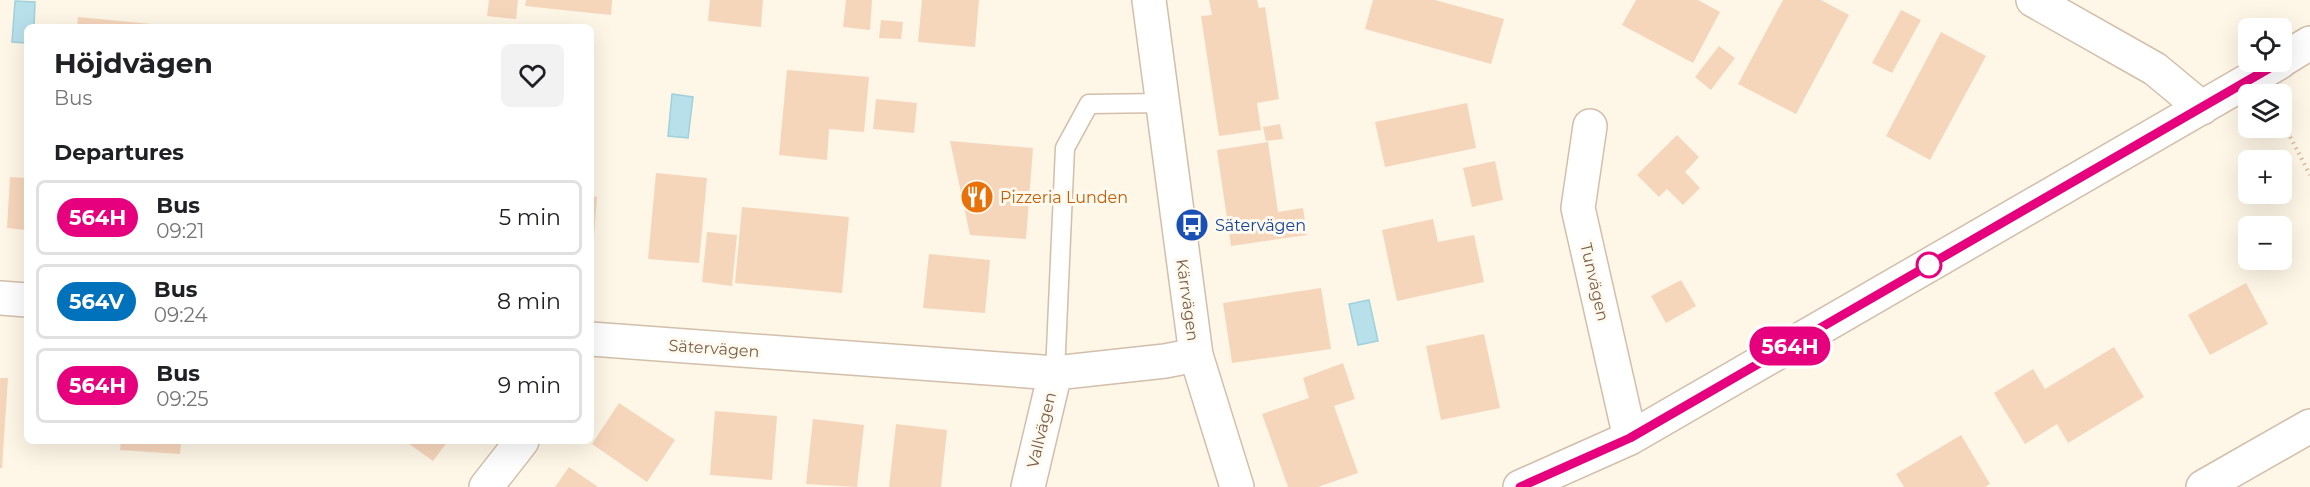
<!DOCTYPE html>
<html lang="en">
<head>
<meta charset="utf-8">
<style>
	:root { --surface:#fff; --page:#f2f2f2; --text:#202124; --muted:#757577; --line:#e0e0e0 }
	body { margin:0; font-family:Montserrat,sans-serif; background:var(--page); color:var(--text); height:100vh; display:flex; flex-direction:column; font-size:22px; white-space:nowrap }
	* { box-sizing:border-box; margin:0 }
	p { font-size:20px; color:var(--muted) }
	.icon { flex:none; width:33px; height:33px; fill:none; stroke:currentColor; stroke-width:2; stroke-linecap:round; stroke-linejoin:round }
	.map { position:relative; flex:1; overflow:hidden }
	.drawer { position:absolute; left:24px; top:24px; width:570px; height:420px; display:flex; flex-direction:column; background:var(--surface); border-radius:9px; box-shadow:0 6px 24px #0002 }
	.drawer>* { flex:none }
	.badge { padding:0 12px; border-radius:20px; font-size:21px; line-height:39px }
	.controls { position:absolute; left:2238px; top:18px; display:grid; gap:12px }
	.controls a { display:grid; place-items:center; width:54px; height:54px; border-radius:9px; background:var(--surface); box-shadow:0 6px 24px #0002; font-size:30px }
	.map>.badge { position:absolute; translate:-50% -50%; box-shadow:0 0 0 3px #fff }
	h2 { padding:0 30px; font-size:22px; line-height:54px }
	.round { display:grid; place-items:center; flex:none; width:63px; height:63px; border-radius:9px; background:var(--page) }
	.head { display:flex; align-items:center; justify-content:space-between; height:102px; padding:0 30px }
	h1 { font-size:28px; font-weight:700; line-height:45px }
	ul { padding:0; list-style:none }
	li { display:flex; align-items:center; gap:18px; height:75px; margin:0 12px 9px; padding:0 18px; border:3px solid var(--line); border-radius:9px }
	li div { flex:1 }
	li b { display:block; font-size:22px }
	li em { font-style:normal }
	li .badge { min-width:66px; font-weight:700; text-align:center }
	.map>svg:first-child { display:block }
	.water { fill:#b8e0ea; stroke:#9ed0dd; stroke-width:1.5 }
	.building { fill:#f6d6bb }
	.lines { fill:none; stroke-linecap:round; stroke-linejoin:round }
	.service-casing { stroke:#d2beaa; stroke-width:21 }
	.minor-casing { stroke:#d2beaa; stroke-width:36 }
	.path { stroke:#dcb99e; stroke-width:4; stroke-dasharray:1.5 4.5; stroke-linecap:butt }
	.service { stroke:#fff; stroke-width:18 }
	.minor { stroke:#fff; stroke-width:33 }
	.line-casing { stroke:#fff; stroke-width:14 }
	.line { stroke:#e6007e; stroke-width:9 }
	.stop-dot { fill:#fff; stroke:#e6007e; stroke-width:3 }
	.labels { text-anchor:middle; stroke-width:6; stroke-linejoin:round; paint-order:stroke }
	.food-label { font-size:16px; fill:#c56008; stroke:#fffaef; text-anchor:start }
	.transit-label { font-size:16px; fill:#164399; stroke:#fffaef; text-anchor:start }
	.street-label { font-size:16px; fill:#7b5d48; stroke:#fffaef }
</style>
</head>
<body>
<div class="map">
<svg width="2310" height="487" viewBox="0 0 2310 487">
	<rect width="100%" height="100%" fill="#fef6e6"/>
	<path class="water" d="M15,1L35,2L34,27H27V43L12,42Z
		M672,94L693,97L688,138L668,136Z
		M1369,300L1378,341L1358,345L1349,304Z"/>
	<path class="building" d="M489,0H518L516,19L487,16Z
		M526,0H612L611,15L525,6Z
		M710,0H763L761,27L708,21Z
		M846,0H872L870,30L843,27Z
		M922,0H979L975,47L918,42Z
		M1209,0H1257L1259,8L1265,7L1279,99L1257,103L1261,130L1219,136L1201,16L1212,15Z
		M1373,0H1435L1504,19L1491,64L1365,29Z
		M1636,0H1698L1720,12L1693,63L1622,25Z
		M1783,0H1821L1849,15L1796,114L1738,84Z
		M1901,10L1921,20L1892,73L1872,63Z
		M78,17L162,25L161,27H77Z
		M881,20L903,22L901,39L879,38Z
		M1941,32L1986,56L1930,160L1886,136Z
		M1719,46L1735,58L1711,90L1695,77Z
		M787,70L869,77L864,132L829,129L827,160L779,155Z
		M876,99L917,103L914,133L873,129Z
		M1467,103L1476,148L1385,167L1375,122Z
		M1280,124L1283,139L1266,141L1263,127Z
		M1677,135L1699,157L1685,172L1700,188L1683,205L1667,189L1659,197L1637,175Z
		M950,141L1033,148L1026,239L970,235Z
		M1268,142L1278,212L1303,208L1307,235L1231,246L1217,150Z
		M1495,161L1503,200L1472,207L1463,168Z
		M656,173L707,178L699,263L648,259Z
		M10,177L27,178V230L7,228Z
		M591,196L597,197L594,236H591Z
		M742,207L849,217L842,293L735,283Z
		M1433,219L1438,242L1474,235L1484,282L1397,301L1382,230Z
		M707,232L737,235L732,286L702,282Z
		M929,254L990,260L985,313L923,308Z
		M1681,280L1696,306L1666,323L1651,296Z
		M2246,283L2268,324L2210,355L2188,315Z
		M1321,288L1331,349L1232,363L1223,303Z
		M1484,334L1500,408L1441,420L1426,346Z
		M2114,347L2144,397L2068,443L2057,424L2025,444L1994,393L2033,369L2045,389Z
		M1343,363L1355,399L1334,406L1358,473L1318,487H1288L1262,414L1309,398L1303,378Z
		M0,378H8L2,468H0Z
		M619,403L675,440L647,482L592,444Z
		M715,411L777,416L772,480L710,475Z
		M813,419L864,425L857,487L806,484Z
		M896,424L947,430L941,487H889Z
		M1961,435L1990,484L1985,487H1904L1896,474Z
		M121,441H181L180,454L120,450Z
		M405,441H448L433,461Z
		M569,467L598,487H555Z"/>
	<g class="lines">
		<g class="service-casing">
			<path id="service" d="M1055,373L1065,148L1089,104L1162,103"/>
		</g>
		<g class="minor-casing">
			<path id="minor" d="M1149,0L1196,355L1237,487
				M2033,0L2155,69L2202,108
				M2282,60L2310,43
				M1590,126L1578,208L1630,438
				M0,298L27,300
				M591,339L1055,373L1165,361L1196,355
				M486,487L522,441
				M1028,487L1055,373
				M1520,487L1630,438L2280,62
				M2203,487L2310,426"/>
		</g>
		<path class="path" d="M2282,121L2310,175"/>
		<use href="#service" class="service"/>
		<use href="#minor" class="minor"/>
	</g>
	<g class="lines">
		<g class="line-casing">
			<path id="line" d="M1520,487L1630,438L2280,62"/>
		</g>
		<use href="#line" class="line"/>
	</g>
	<defs>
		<g id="restaurant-disc" transform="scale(1.725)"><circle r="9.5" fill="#e8710a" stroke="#fffaef"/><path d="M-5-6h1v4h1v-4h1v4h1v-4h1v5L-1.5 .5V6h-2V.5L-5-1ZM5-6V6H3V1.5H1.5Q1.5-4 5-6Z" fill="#fff"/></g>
		<g id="bus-disc" transform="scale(1.725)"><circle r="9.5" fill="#1a4fb4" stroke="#fffaef"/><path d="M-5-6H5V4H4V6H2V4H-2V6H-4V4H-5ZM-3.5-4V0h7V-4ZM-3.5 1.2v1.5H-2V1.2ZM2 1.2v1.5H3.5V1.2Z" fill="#fff"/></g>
	</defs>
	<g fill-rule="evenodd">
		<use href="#restaurant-disc" x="977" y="197"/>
		<use href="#bus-disc" x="1192" y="225"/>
	</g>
	<circle class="stop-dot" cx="1929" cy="265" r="12"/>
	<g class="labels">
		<g class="food-label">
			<text x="1000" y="203">Pizzeria Lunden</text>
		</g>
		<g class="transit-label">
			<text x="1215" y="231">Sätervägen</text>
		</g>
		<g class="street-label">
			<text transform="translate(1595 282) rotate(77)" y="6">Tunvägen</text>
			<text transform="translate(1188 300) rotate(82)" y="6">Kärrvägen</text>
			<text transform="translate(714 348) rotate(4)" y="6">Sätervägen</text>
			<text transform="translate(1041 430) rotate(-76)" y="6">Vallvägen</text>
		</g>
	</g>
</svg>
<div class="controls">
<a><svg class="icon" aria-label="locate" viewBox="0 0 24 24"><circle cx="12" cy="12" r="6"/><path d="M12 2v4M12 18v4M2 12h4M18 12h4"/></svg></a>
<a><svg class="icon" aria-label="layers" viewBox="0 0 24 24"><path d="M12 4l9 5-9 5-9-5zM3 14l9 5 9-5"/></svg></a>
<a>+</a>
<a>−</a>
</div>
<b class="badge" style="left:1790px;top:346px;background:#e6007e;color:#fff">564H</b>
<section class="drawer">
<div class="head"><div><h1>Höjdvägen</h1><p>Bus</p></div><a class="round"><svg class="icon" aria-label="heart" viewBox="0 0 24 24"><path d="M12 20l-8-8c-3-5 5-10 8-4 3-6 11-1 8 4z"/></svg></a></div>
<h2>Departures</h2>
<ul>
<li><span class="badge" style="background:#e6007e;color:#fff">564H</span><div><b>Bus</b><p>09:21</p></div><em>5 min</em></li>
<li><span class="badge" style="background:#0072bc;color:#fff">564V</span><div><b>Bus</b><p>09:24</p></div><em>8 min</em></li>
<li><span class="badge" style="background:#e6007e;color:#fff">564H</span><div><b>Bus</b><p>09:25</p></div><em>9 min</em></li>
</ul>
</section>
</div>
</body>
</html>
